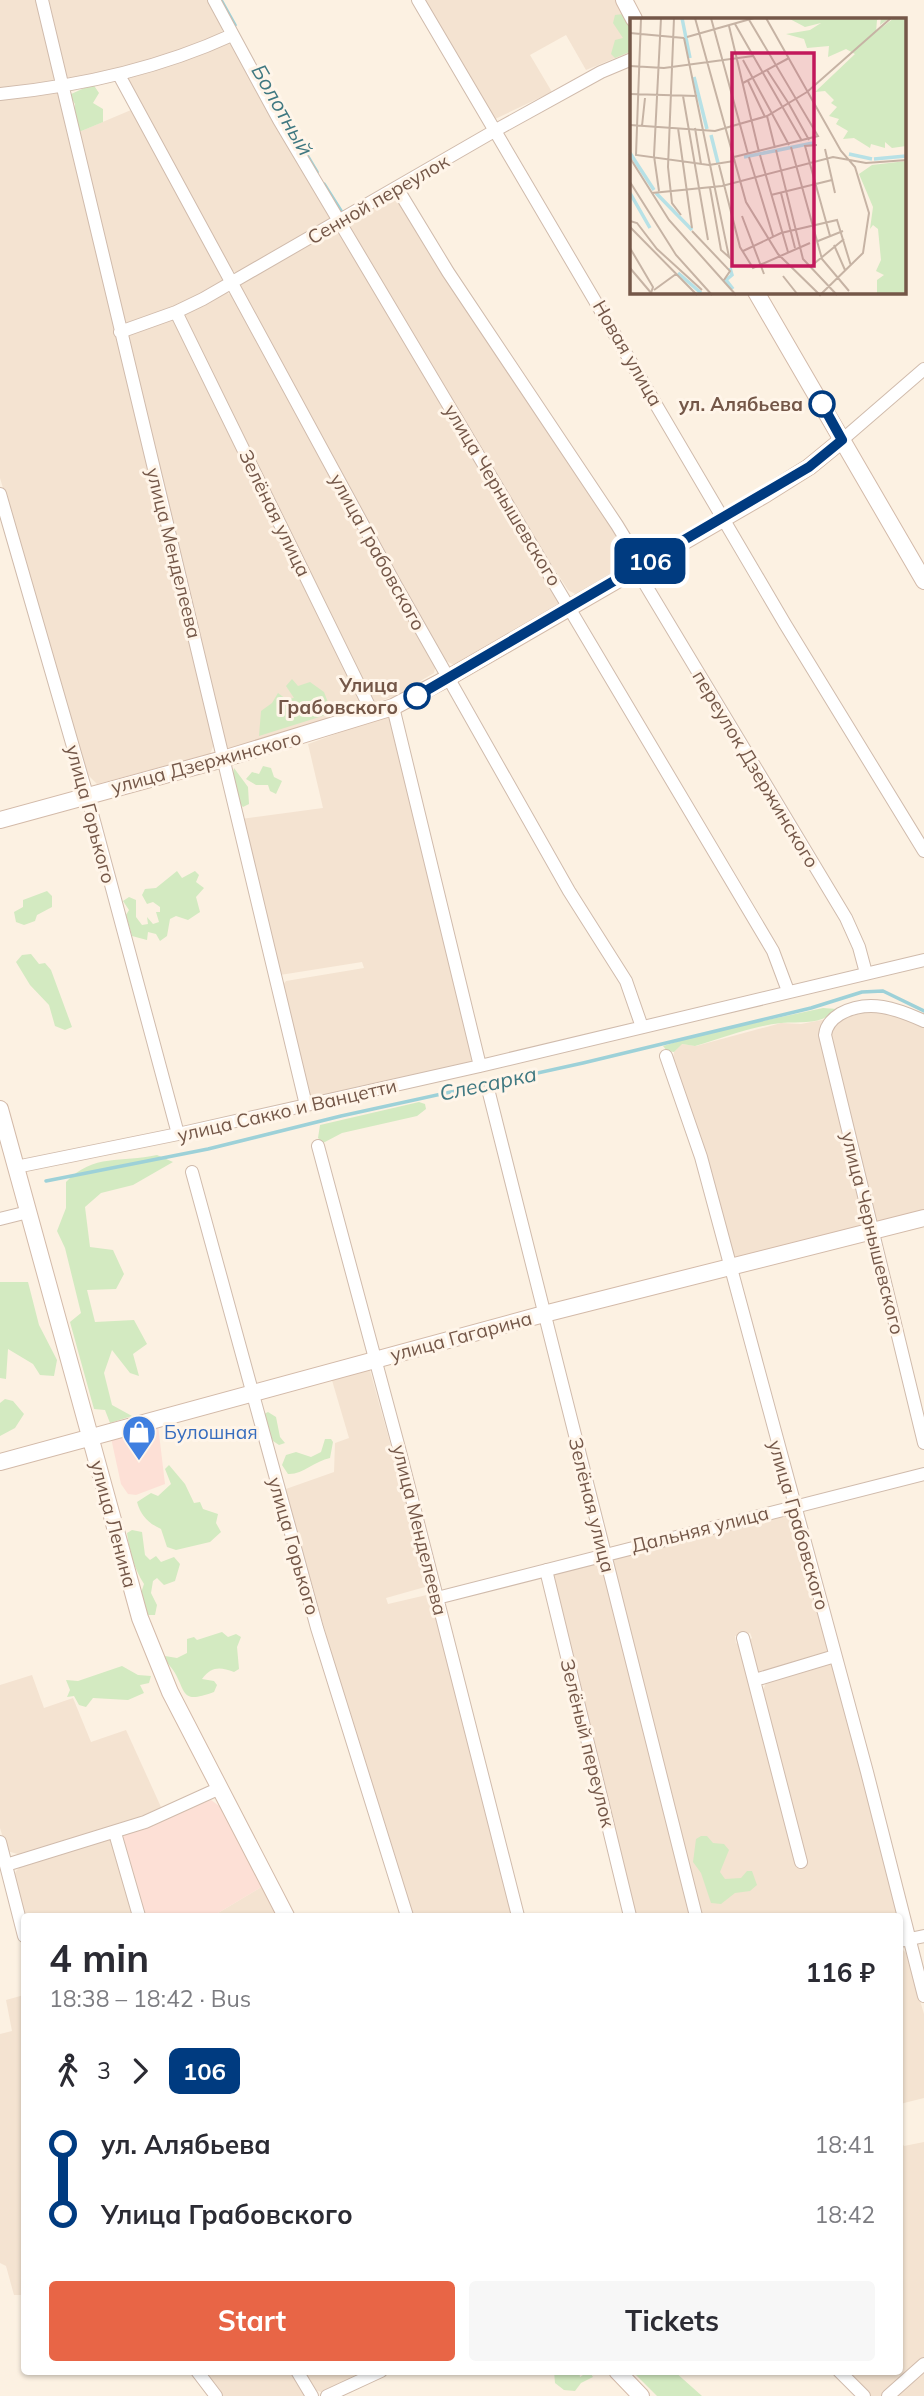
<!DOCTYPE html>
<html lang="en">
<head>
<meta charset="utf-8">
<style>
	:root { --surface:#fff; --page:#f7f7f7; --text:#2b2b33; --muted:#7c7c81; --accent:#e86546 }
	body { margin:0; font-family:Mulish,sans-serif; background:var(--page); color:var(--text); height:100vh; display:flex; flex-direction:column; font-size:26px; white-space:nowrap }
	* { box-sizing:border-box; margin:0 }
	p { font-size:23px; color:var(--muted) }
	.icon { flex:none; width:38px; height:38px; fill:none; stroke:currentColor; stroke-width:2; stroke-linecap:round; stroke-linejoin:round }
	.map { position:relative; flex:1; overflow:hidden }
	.side { position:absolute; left:21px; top:1913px; width:882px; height:462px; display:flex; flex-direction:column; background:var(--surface); border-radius:7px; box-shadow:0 2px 5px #0004 }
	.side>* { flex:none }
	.badge { padding:0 14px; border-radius:10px; font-size:24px; line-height:46px }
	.map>.badge { position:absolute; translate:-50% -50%; box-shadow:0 0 0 4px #fff }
	.legs { display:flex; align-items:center; gap:10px; height:77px; padding:0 28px; font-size:23px }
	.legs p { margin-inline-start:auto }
	.headline { display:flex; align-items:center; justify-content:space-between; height:119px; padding:0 28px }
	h1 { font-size:38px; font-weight:700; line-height:52px }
	.cta { display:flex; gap:14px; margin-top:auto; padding:14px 28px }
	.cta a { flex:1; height:80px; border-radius:7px; background:var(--accent); color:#fff; font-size:28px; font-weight:700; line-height:80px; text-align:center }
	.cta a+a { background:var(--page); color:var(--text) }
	ul { padding:0 28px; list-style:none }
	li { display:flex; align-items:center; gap:24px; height:70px; font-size:26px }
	li i { display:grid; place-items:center; width:10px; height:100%; margin:0 9px; background:currentColor }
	li i::after { content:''; width:18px; height:18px; margin:-9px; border:5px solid; border-radius:50%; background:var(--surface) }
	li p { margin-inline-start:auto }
	li:first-child i { background:linear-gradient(#0000 50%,currentColor 0) }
	li:last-child i { background:linear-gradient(currentColor 50%,#0000 0) }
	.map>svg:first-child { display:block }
	.residential { fill:#f4e3d1 }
	.commercial { fill:#fde0d6 }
	.green { fill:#d3eac1 }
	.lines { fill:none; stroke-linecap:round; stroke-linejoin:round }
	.stream { stroke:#9dd1d8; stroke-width:3.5 }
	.minor-casing { stroke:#d0bbac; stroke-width:14 }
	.secondary-casing { stroke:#d3baa9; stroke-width:18 }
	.minor { stroke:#fff; stroke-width:12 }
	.secondary { stroke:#fff; stroke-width:16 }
	.line-1-casing { stroke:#fff; stroke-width:16 }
	.line-1 { stroke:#003b80; stroke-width:10 }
	.stop-1-dot { fill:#fff; stroke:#003b80; stroke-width:3.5 }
	.labels { text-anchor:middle; stroke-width:6; stroke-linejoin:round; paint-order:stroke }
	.street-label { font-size:19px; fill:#745748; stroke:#fff5e9 }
	.stop-label { font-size:19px; font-weight:bold; fill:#745748; stroke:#fff5e9; text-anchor:end }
	.shop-label { font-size:19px; fill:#366cbe; stroke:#fff5e9; text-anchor:start }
	.water-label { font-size:21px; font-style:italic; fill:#3f7881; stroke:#fff5e9 }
	.inset-river { fill:none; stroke:#b7e1e6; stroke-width:3.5 }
	.inset-road { fill:none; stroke:#c6b3a4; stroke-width:2 }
	.view { fill:#c2185b; fill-opacity:0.15; stroke:#c2185b; stroke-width:3.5 }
	.inset-edge { fill:none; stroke:#745748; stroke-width:3.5 }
</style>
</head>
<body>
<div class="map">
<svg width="924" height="2396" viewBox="0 0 924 2396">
	<rect width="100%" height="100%" fill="#fcf1e2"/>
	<path class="residential" d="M0,0H38L56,76L54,82L0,90Z
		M49,0H209L223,25L222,31L219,37L165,58L70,80L66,75Z
		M422,0H616L632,31V51L586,70L566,35L530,55L552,92L495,119Z
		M227,43L233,46L333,217L238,273L228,269L128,79L132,74Z
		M58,92L215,742L210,754L97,784L87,774L0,478V97Z
		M131,110L226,283L183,306L124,328L79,132Z
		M395,196L633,559L631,563L577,595L568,590L513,505L349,232L348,222Z
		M338,232L560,599L559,604L454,665L442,659L239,285L328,233Z
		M225,292L234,296L435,661V668L434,673L393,697L373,703L240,435L230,437L237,443L364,705L361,709L230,751L224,742L127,337L130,333Z
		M383,717H388L393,722L474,1053L472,1065L343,1095L308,1098L282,986L286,981L364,968L362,962L280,975L241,819L323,808L308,744Z
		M868,1008L924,1024V1213L878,1225L874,1220L830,1037L832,1025L843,1017Z
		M827,1019L865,1225L737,1258L731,1254L673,1060L674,1052L681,1044L696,1046L781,1023L801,1024Z
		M369,1367L429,1583L425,1587L386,1598L388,1604L431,1594L515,1916H410L283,1490L334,1472L335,1443L349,1438L331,1377Z
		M791,1509L831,1650L828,1654L761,1675L756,1672L747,1642L752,1638L750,1633L735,1636L736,1643L739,1645L761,1695L766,1683L833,1662L898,1916H701L611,1556Z
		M600,1563L604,1566L693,1916H633L552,1574Z
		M32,1675L44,1708L73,1698L91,1742L126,1730L161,1807L144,1816L21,1855L7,1851L0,1828V1685Z
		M111,1837L136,1916H24L14,1877L16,1871L22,1865Z
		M263,1886L279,1916H213Z
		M900,1947L906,1953L924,2014V2098L900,2104Z
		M24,1995V2295H14L6,2266L0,2263V2034L12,2031L6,2000Z
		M900,2141L904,2146L924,2142V2359L883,2396H868L845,2371H900Z
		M924,2368V2396H892Z
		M200,2371H293L308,2396H219Z
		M303,2371H372L324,2393L315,2390Z"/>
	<path class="commercial" d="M158,1425L165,1484L136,1495L128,1494L121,1484L111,1438Z
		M211,1800L222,1808L263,1886L213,1916H143L122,1843L123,1836L128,1832Z"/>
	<path class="green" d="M623,14L632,31V51L615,58L611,54L615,40L623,38L613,23L615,15Z
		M93,84L99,93L93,103L103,109V122L79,132L73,115L75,104L69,95Z
		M292,679L298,686L310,682L324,692L332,713L259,736L261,711L272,703L278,693L286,699L294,698L286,686Z
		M263,766L271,768L274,777L282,781L276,794L270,791L268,785H256L246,779L252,772L259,774Z
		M234,768L248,787L249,804L243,807C235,800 231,779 234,768Z
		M177,871L182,878L195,871L199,875L196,882L204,888L196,897L200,912L188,920L176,916L170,919L167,936L160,941L156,934L148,932L147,940L132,936L126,915L129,910L123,901L129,897L136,900V917L142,925L148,924L147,917L153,924L159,922L156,912H160V907L153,902L147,904L142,895L145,889L156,888Z
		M47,891L52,896V907L37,915L35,921L24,925L16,922L14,912L23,907V900Z
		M31,954L39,964L45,963L51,970L72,1027L65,1030L55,1026L49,1005L30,985L16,962L22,955Z
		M823,1008L837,1009C820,1026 803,1021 781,1023C753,1026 723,1038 695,1046L682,1044L674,1052L667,1051L663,1046L702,1034Z
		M419,1102L425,1104L426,1109L417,1116L342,1133L323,1143L318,1138L320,1125Z
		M157,1155L173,1162L133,1185L101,1193L85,1207L90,1247L113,1250L124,1274L116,1289L87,1290L95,1322L134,1320L147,1344L133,1354L139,1376L130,1373L112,1350L104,1373L112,1405L132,1416L110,1423L105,1410L94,1409L70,1322L81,1313L65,1248L57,1231L66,1208V1182C94,1153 121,1163 157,1155Z
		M0,1282H28L39,1325L57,1360L54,1376L40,1375L33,1364L8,1349L6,1379L0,1378Z
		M5,1399L13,1401L24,1414L15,1428L0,1436V1403Z
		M268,1412L276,1417L280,1437L285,1443L279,1445L273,1441L262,1415Z
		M325,1439H331L333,1442L330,1458C315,1461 302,1475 288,1474L282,1465L286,1455L296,1452L311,1457L321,1452Z
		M169,1465L185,1484L194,1503L200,1502L203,1509L218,1514L216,1523L221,1532L210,1542L176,1550L167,1547L161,1529C148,1523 141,1516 137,1502L151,1493L158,1496L171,1484L165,1469Z
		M132,1530L142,1532L145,1555L150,1560L156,1556L161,1562L174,1557L180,1564L175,1581L164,1585L157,1578L153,1581L151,1593L157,1605L155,1615H148L140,1596L144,1584C134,1568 129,1551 127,1533Z
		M222,1632L228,1637L236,1634L241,1637L237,1647L239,1669L234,1672C220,1667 212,1666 202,1679L214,1681L217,1685L214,1692C179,1705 187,1691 173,1670C169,1664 167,1664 165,1656L177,1658L187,1653V1639L194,1637L197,1640Z
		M122,1666L138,1675L151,1676L149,1683L140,1685L144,1693L128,1700L93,1698L86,1707L79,1705L74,1696L67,1697L70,1690L66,1680L78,1681Z
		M701,1836H707L713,1843L724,1844L729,1850L720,1872L725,1879L741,1878L747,1871H752L757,1885L750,1891L735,1893L721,1904L711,1903L701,1873L693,1862L696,1839Z
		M554,2371H579L580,2377L589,2371L593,2377L581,2383L575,2391L564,2390L555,2383Z
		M632,2371L653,2374L674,2371L702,2396H657Z"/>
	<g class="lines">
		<path class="stream" d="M221,0L235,25
			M292,130L317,172
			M324,184L343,214
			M46,1181L208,1149L341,1116L583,1063L811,1008L862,992L883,991L924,1011"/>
		<g class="minor-casing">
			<path id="minor" d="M42,0L306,1105
				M214,0L279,120L773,951L788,991
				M418,0L785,624L924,851
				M119,75L394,582L569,891L626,981L642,1027
				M0,94C80,86 158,69 232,35
				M397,188L448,272L617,525L642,566
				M176,312L373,714
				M120,332L176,312L203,299L496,130L601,72L632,59
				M842,440L924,369
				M0,494L87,795L178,1134
				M636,569L846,918L859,947L866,973
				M393,707L480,1066
				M924,1021C897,1009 869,998 840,1014C832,1019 826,1025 825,1035L924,1443
				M666,1056L701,1157L867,1772L924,1996
				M489,1093L696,1916
				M318,1146L399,1448L518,1916
				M16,1167L178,1134L480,1066L924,960
				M192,1172L317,1628L407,1916
				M0,1219L28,1212
				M546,1570L630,1916
				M437,1598L924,1474
				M743,1638L801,1862
				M755,1680L835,1656
				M115,1833L139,1916
				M0,1842L24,1936
				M6,1865L145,1822L220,1788
				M900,1941L924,1936
				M197,2371L216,2396
				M297,2371L312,2396
				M839,2371L864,2396
				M327,2396L381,2371
				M888,2396L924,2364"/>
		</g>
		<g class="secondary-casing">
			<path id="secondary" d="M624,0L634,19
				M756,292L924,581
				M0,820L223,759L393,707L448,678L766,494L809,467L842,440
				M0,1109L140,1618L170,1692L286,1916
				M0,1462L544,1314L924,1218
				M617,2371L641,2396"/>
		</g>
		<use href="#minor" class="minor"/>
		<use href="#secondary" class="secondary"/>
	</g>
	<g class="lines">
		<g class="line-1-casing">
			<path id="line-1" d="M417,696L809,467L842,440L822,404"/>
		</g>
		<use href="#line-1" class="line-1"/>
	</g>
	<defs>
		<g id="shop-pin" transform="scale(1.75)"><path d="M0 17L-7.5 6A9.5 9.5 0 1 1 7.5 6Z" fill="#3f7fe0" stroke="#fff5e9"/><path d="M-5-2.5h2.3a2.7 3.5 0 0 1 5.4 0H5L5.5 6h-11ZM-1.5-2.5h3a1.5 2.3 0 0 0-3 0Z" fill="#fff"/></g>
	</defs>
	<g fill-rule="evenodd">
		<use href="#shop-pin" x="139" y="1432"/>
	</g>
	<g class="stop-1-dot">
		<circle cx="822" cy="404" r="12"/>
		<circle cx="417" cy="696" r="12"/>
	</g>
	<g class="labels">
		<g class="street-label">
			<text transform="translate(378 199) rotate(-30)" y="7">Сенной переулок</text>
			<text transform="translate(628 353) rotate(60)" y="7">Новая улица</text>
			<text transform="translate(503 495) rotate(59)" y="7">улица Чернышевского</text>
			<text transform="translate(275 513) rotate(64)" y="7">Зелёная улица</text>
			<text transform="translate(378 552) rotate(61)" y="7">улица Грабовского</text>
			<text transform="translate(174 553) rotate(76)" y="7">улица Менделеева</text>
			<text transform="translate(206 762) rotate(-15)" y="7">улица Дзержинского</text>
			<text transform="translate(756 769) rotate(59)" y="7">переулок Дзержинского</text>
			<text transform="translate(91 814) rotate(75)" y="7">улица Горького</text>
			<text transform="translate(287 1110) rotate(-13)" y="7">улица Сакко и Ванцетти</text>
			<text transform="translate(873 1233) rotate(76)" y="7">улица Чернышевского</text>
			<text transform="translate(461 1336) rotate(-15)" y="7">улица Гагарина</text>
			<text transform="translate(592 1505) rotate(76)" y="7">Зелёная улица</text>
			<text transform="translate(114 1524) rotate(75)" y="7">улица Ленина</text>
			<text transform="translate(799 1525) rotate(74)" y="7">улица Грабовского</text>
			<text transform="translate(700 1529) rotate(-14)" y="7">Дальняя улица</text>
			<text transform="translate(420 1530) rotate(76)" y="7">улица Менделеева</text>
			<text transform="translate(294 1546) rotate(74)" y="7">улица Горького</text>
			<text transform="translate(588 1743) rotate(76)" y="7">Зелёный переулок</text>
		</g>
		<g class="stop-label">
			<text x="803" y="411">ул. Алябьева</text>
			<text x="398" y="692">Улица<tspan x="398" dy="22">Грабовского</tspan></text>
		</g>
		<g class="shop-label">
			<text x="164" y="1439">Булошная</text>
		</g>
		<g class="water-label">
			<text transform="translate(282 110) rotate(60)" y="7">Болотный</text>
			<text transform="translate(488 1084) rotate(-12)" y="7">Слесарка</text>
		</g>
	</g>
	<g transform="translate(630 18)">
		<rect width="276" height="276" fill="#fcf1e2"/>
		<path d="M158,0H260L250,7L251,0L247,2L246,14L264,0H276V128L262,130L255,124V130L241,126L240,130L224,120L213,121L218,113L206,106L209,101L199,98L207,89L201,85L204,82L195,73L185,74L225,36L216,31L198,39L199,28L177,30L174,21L156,16L180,12L191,5L175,9ZM276,143V276H247V262L254,257L246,253L251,242L248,211L243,207L240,211L243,189L229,156L242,147Z" fill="#d3eac1"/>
		<path class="inset-river" d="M52,0L60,40M64,59L77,111M81,117L88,145M0,135L24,172M219,136L242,141M114,139L183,125M244,141L276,138M0,175L20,210M26,175L62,212M100,250L102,257L96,262L103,271M48,255L71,275"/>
		<path class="inset-road" d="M11,0L6,137L79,147L104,143M44,0L38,149L42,185L51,197M65,0L116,184L148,236L190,277L233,235L239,195L225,149L211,133L136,0M81,0L118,136M105,6L172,123M99,8L129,134M0,15L54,20M57,19L124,0M54,20L99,239L91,232L80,170M113,42L159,127M0,48L34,50L123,38M137,52L159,86M118,63L135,99M113,65L159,40M177,74L261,0M0,76L67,78M53,78L78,222M159,86L179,122M137,98L145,130M0,107L85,113L137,98L177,74M12,108L15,80M48,110L62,210M65,110L71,146M187,127L175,128L200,218M161,129L192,241L219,273M195,131L205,175M146,132L173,241L207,277M130,137L158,234M104,139L188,118L118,0M119,139L143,218M0,140L39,202L106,277M89,147L110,229L123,250L180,225M0,164L46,237L82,277M29,173L24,138L31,0M22,175L92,168L203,139L236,145L277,142M151,175L165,230M141,177L202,162M112,198L134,256M0,203L7,205L27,231L72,272M0,209L67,277M62,213L100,253L94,262M188,223L213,213M204,227L215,252M0,230L23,269L21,275M113,233L151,215L207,202L221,248M180,249L214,221M0,250L22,276M153,258L168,277M24,272L46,256"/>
		<path class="view" d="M102,35H184V248H102Z"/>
		<rect width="276" height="276" class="inset-edge"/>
	</g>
</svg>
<b class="badge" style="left:650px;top:561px;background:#003b80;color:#fff">106</b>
<section class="side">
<div class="headline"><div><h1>4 min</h1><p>18:38 – 18:42 · Bus</p></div><b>116 ₽</b></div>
<div class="legs"><svg class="icon" aria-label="walk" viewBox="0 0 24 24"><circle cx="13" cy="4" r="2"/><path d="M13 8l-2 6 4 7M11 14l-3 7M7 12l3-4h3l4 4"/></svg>3<svg class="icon" aria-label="forward" viewBox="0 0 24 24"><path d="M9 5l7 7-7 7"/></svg><b class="badge" style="background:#003b80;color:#fff">106</b></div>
<ul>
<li><i style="color:#003b80"></i><b>ул. Алябьева</b><p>18:41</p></li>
<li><i style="color:#003b80"></i><b>Улица Грабовского</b><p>18:42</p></li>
</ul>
<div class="cta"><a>Start</a><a>Tickets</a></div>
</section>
</div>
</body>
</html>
